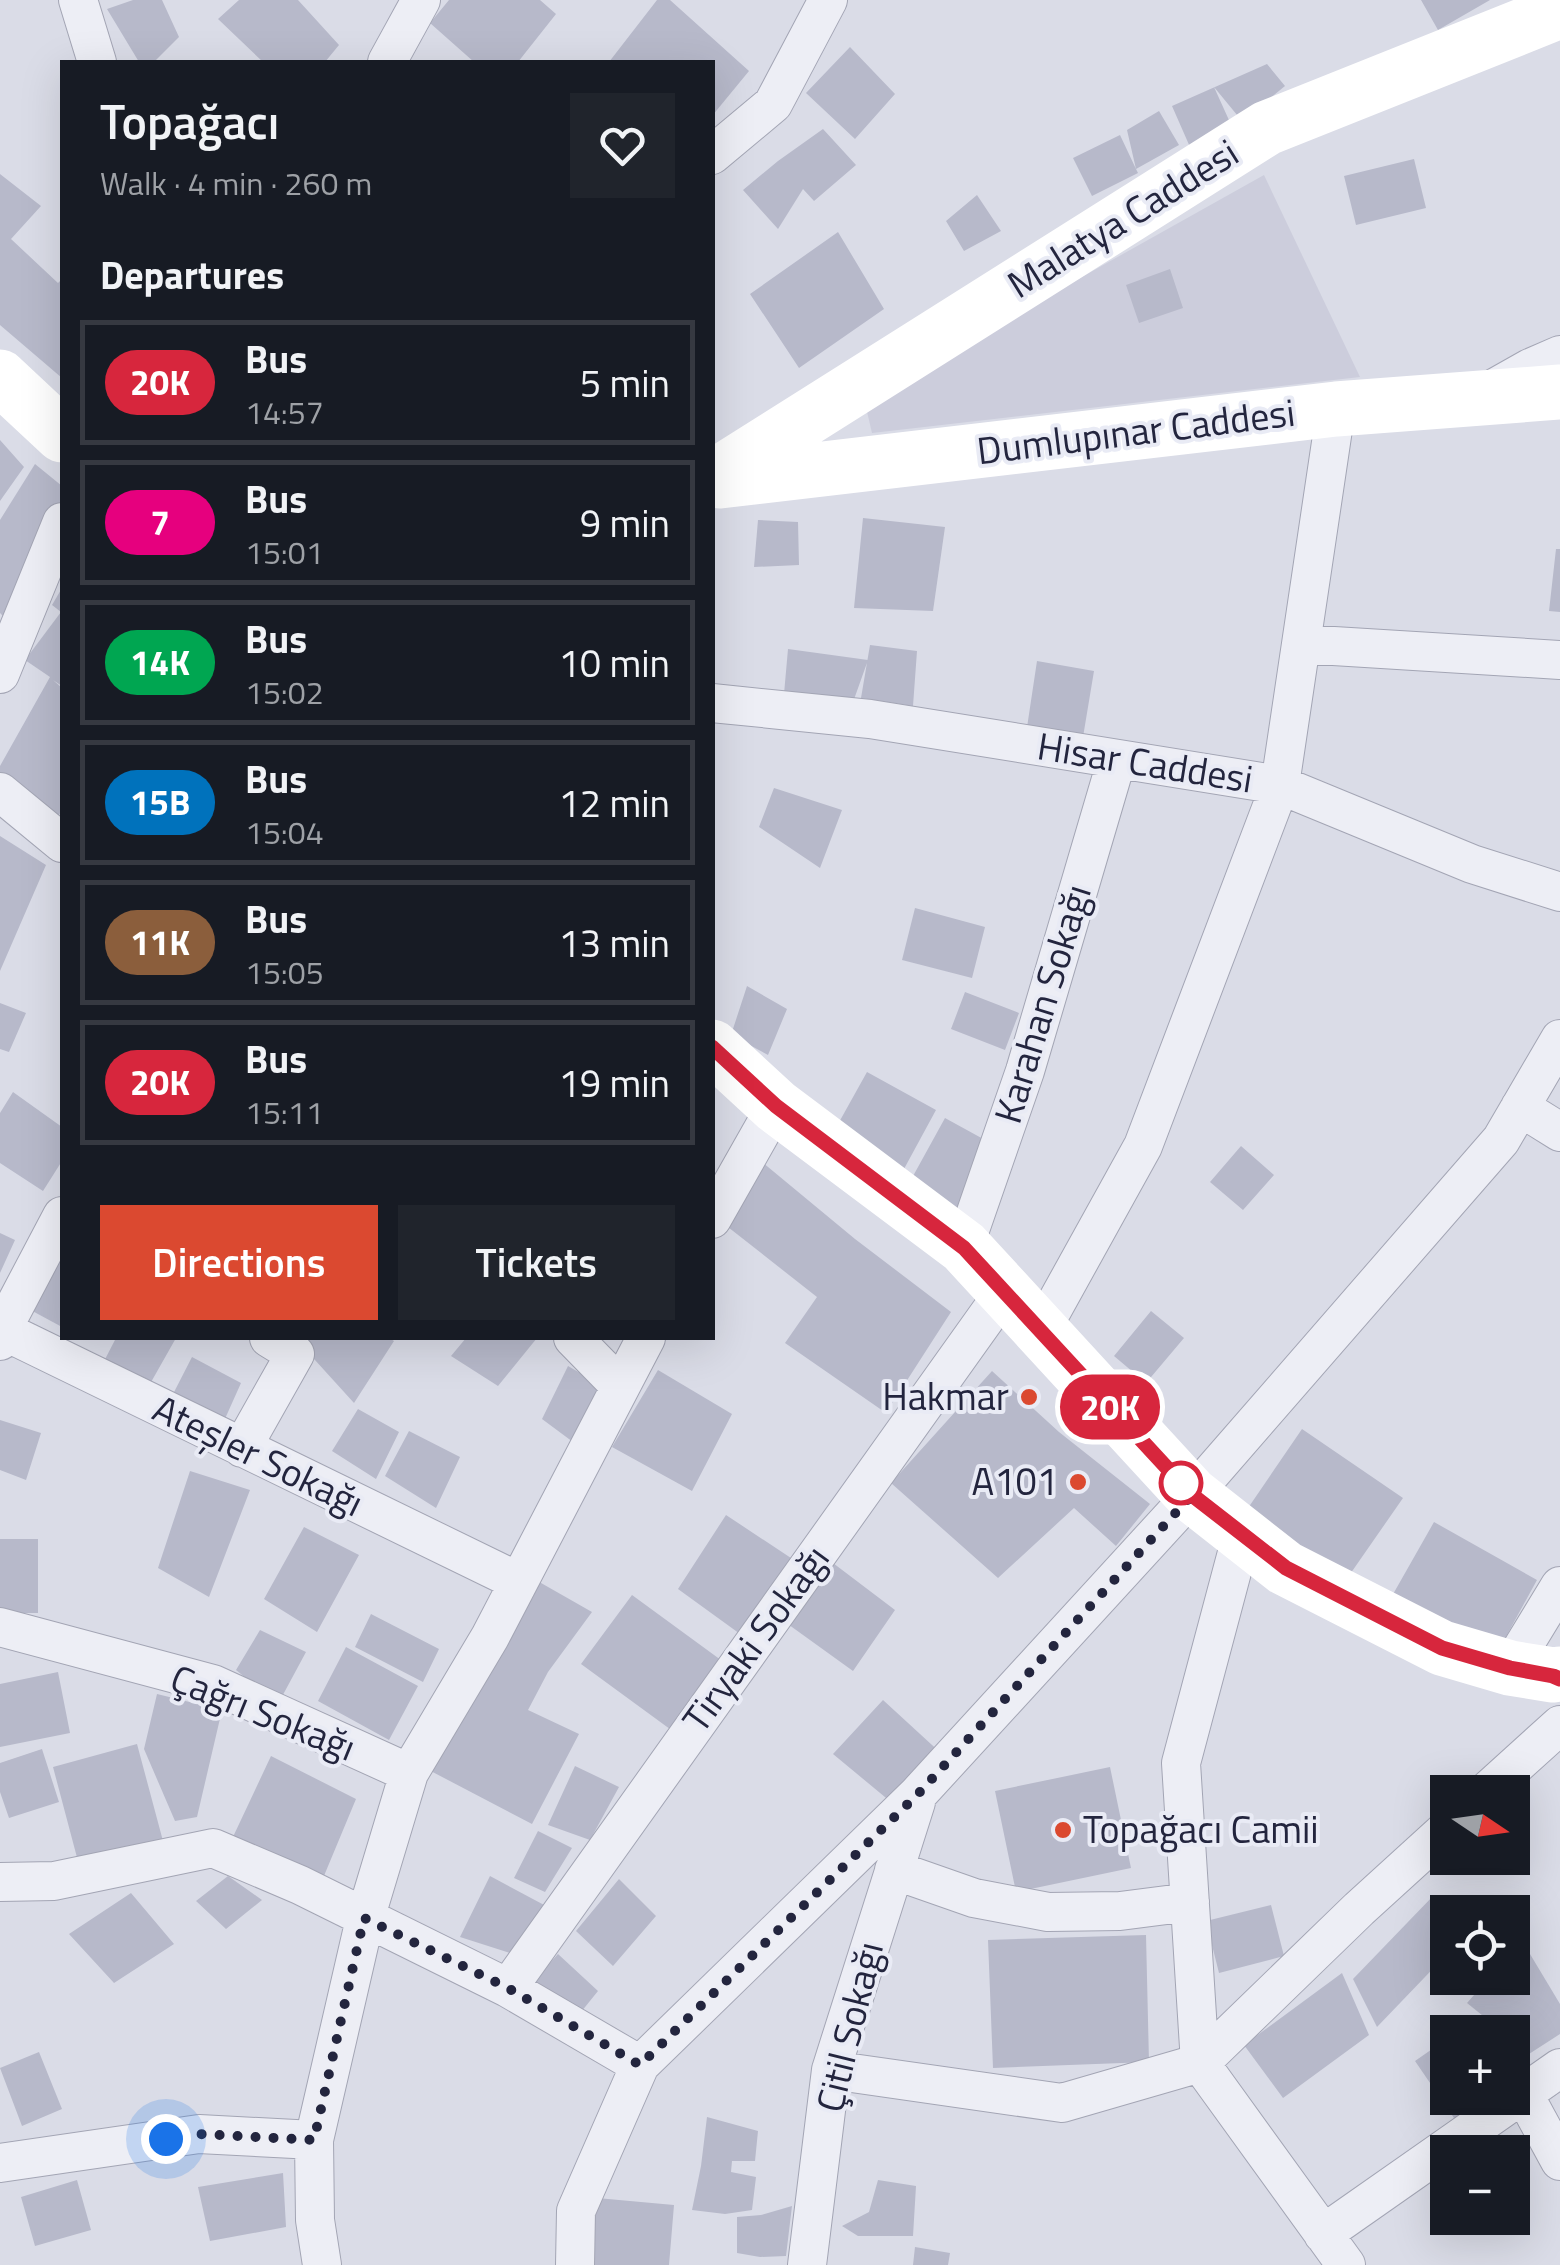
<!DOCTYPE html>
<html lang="en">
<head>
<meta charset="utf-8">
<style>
	:root { --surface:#171b24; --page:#20242c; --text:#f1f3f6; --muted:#9ea1a6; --line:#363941; --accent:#db4930 }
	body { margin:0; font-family:"Titillium Web",sans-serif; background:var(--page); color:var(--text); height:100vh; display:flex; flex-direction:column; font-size:38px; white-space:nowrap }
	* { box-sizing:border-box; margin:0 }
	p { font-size:32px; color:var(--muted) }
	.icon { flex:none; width:55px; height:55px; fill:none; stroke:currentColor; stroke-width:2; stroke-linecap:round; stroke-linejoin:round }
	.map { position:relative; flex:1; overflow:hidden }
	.details { position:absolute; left:60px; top:60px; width:655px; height:1280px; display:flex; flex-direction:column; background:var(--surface); border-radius:0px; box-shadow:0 10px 40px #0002 }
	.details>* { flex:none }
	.badge { padding:0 20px; border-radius:32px; font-size:35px; line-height:65px }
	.needle { width:65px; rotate:103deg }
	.tools { position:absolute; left:1430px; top:1775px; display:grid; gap:20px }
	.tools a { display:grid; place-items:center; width:100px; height:100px; border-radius:0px; background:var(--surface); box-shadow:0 10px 40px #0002; font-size:50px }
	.you { position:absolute; width:50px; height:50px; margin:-25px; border:8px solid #fff; border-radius:50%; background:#1a73e8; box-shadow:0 0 0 15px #1a73e833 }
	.map>.badge { position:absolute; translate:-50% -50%; box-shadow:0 0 0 5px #fff }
	h2 { padding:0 40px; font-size:38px; line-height:90px }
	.round { display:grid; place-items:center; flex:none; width:105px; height:105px; border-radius:0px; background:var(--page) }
	.head { display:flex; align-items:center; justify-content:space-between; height:170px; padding:0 40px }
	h1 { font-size:48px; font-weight:600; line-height:75px }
	.button { display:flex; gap:20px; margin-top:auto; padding:20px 40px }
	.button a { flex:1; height:115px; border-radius:0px; background:var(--accent); color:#fff; font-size:40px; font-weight:600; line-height:115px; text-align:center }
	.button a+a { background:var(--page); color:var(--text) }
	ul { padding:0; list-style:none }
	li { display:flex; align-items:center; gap:30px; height:125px; margin:0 20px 15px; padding:0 20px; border:5px solid var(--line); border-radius:0px }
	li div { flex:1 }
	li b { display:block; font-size:38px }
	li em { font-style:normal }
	li .badge { min-width:110px; font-weight:700; text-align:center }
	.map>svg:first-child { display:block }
	.built { fill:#cccddc }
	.building { fill:#b7b9ca }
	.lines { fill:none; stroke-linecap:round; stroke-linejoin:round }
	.street-casing { stroke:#a3a5b4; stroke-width:40 }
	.street { stroke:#edeef5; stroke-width:38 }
	.secondary { stroke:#fff; stroke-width:55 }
	.line-casing { stroke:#fff; stroke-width:22 }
	.line { stroke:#d7263d; stroke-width:15 }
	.walk { stroke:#23253e; stroke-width:10; stroke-dasharray:0 18 }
	.poi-dot { fill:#db4930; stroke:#e9ebf5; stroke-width:4 }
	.stop-dot { fill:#fff; stroke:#d7263d; stroke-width:5 }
	.labels { text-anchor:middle; stroke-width:8; stroke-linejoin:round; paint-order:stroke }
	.street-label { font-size:38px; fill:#23253e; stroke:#e9ebf5 }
	.poi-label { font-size:38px; fill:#23253e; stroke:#e9ebf5; text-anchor:end }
</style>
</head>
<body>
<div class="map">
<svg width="1560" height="2265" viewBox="0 0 1560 2265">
	<rect width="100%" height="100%" fill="#dadce7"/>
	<path class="built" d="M1264,175L1360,377L872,433L864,399Z"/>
	<path class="building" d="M133,0H162L179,37L154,62H139L107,9Z
		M239,0H298L339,45L325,62H263L218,19Z
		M449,0H540L556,14L518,62H474L430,23Z
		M657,0H670L749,71L712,116V62H609Z
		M1421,0H1490L1438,30Z
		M850,47L895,94L855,139L806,93Z
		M1267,64L1285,86L1242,121L1214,87L1233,129L1190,147L1172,106Z
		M1159,111L1179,145L1136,169L1138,173L1092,196L1073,158L1120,135L1136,169L1127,130Z
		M823,129L856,165L814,201L803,189L778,229L743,190L778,161Z
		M1414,159L1426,208L1356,225L1344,176Z
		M0,174L41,206L11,239L58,283L62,279V378L0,325Z
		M977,195L1001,231L964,251L946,221Z
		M838,232L884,309L799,368L750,294Z
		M1170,269L1183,308L1139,323L1126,285Z
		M0,440L24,467L0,501Z
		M35,464L62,486V502L3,616L0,613V520Z
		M863,518L945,527L933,611L854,608Z
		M758,520L798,522L799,565L754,567Z
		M1556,549H1560V612L1549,611Z
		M62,588V686L53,680L62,688V810L56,820L0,789V766L50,677L25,660L61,612L52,605Z
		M870,645L917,651L913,706L861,698Z
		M788,649L868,660L852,705L784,694Z
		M1037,661L1094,671L1082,743L1026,734Z
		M774,788L842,810L820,868L759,827Z
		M0,836L46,865L0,971Z
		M915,908L985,927L972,978L902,960Z
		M747,986L787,1009L768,1055L731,1035Z
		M965,992L1019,1013L1005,1050L951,1029Z
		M0,1003L26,1013L9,1052L0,1049Z
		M867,1072L936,1110L898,1180L828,1142Z
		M13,1092L62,1127V1161L43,1191L0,1163V1113Z
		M945,1118L996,1146L957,1215L907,1187Z
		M1241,1146L1274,1175L1243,1210L1210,1182Z
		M762,1162L855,1239L951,1312L886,1413L785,1343L817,1297L719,1220Z
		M0,1233L15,1240L0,1273Z
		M62,1241V1327L25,1307Z
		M1151,1311L1184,1338L1146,1383L1114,1356Z
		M116,1338H176L146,1391L101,1367Z
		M295,1338H389L394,1341L354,1403Z
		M466,1338H537L498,1386L451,1356Z
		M192,1357L241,1383L224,1421L172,1396Z
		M568,1366L606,1388L573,1442L542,1419Z
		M658,1370L732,1414L692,1491L612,1447Z
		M992,1371L1059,1432L1150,1504L1116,1546L1074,1508L998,1578L891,1483Z
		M358,1409L399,1432L376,1479L332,1451Z
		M0,1420L41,1433L26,1480L0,1470Z
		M1302,1429L1403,1498L1346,1580L1246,1511Z
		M409,1431L460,1457L436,1508L385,1476Z
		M190,1471L250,1490L209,1597L158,1568Z
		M726,1515L800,1564L747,1639L678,1589Z
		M1434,1522L1537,1580L1496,1655L1392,1596Z
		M304,1527L359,1555L317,1632L264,1599Z
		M0,1539H38V1613H0Z
		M829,1560L895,1610L853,1671L785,1622Z
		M534,1579L592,1612L548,1672L528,1710L579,1734L532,1824L425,1768Z
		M632,1595L725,1663L674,1732L581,1664Z
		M371,1614L439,1649L423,1682L355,1647Z
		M260,1630L306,1652L278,1704L236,1670Z
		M346,1647L418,1686L389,1740L318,1701Z
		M58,1672L70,1733L0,1747V1684Z
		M157,1694L222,1710L197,1817L175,1821L144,1749Z
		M883,1700L944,1756L897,1807L833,1754Z
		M137,1744L163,1841L79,1865L53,1767Z
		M42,1749L59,1802L9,1818L0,1792V1763Z
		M271,1756L356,1799L321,1883L232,1839Z
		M575,1766L619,1787L590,1840L548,1825Z
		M1110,1767L1131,1868L1016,1892L995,1791Z
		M538,1831L572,1848L545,1892L514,1878Z
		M228,1876L262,1900L226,1929L196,1901Z
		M490,1876L546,1906L513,1954L460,1937Z
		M619,1879L656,1916L613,1966L576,1931Z
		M131,1893L174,1944L114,1983L69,1934Z
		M1434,1895L1453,1912H1448V1953L1377,2027L1353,1979Z
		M1271,1905L1284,1956L1219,1973L1206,1921Z
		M1146,1935L1149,2062L993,2068L988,1940Z
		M1521,1939L1560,2004V2034L1529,2054L1512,2040V2032H1503L1467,2003L1489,1978H1512V1949Z
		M558,1954L598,1991L577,2017L528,1987Z
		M1342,1973L1369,2035L1283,2098L1244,2045Z
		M1448,2038V2098H1489L1456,2121L1415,2061Z
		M39,2052L62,2109L22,2126L0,2068Z
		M707,2117L758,2131L755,2161H732L731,2172L756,2177L752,2210L725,2214L692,2210L701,2166Z
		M283,2173L286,2227L210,2241L198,2187Z
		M77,2180L91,2230L35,2246L21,2197Z
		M878,2180L916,2186L913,2236H858L842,2226L869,2212Z
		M597,2198L674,2205L669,2265H591Z
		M792,2206L786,2256L760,2257L737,2253V2217L761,2215Z
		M915,2247L950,2253L948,2265H913Z"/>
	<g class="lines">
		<g class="street-casing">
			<path id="street" d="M78,0L97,62
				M387,62L421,0
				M712,155L773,104L828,0
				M1491,390L1530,368L1560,355
				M1301,644L1560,660
				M0,674L62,522
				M712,703L870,719L1280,785L1472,864L1560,892
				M0,792L62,843
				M1520,1107L1560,1132
				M712,1219L776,1106
				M964,1247L1025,1071L1117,759
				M0,1329L517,1581
				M1040,1332L1143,1146L1280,785L1336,409
				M573,1338L619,1385
				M0,1341L2,1330L62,1216
				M242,1448L295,1354L269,1338
				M1242,1534L1181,1763L1200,2063L1346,2265
				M0,1627L213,1684L409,1773
				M1510,1668L1560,1586
				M1486,1792L1560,1725
				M894,1870L974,1898L1048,1912L1120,1911L1190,1902
				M0,1882L54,1881L213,1848L300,1885L508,1988L640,2065
				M508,1988L1005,1291
				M831,2070L1062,2103L1200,2063L1359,1909L1448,1828
				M1523,2093L1560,2161
				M0,2163L199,2134L314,2140
				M1323,2234L1560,2068
				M322,2265L315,2220L314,2140L365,1919L409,1773L490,1637L646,1338
				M575,2265L576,2211L640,2065L918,1794L1192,1495L1501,1140L1560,1039
				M807,2265L831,2070L916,1802"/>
		</g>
		<use href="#street" class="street"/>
		<path class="secondary" d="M0,377L62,435
			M712,478L1267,128L1560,11
			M720,481L1336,409L1560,392
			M712,1047L776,1106L964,1247L1192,1495L1285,1568L1442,1648L1510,1668L1553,1675L1560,1674"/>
	</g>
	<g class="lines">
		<g class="line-casing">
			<path id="line" d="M712,1047L776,1106L964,1248L1192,1495L1286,1568L1442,1648L1510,1668L1553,1676L1560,1679"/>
		</g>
		<use href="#line" class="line"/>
		<path class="walk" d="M166,2139L199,2134L314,2140L364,1918L508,1988L640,2065L918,1794L1192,1495L1181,1483"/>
	</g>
	<g class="poi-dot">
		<circle cx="1029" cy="1397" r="10"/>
		<circle cx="1078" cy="1482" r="10"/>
		<circle cx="1063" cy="1830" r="10"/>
	</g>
	<circle class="stop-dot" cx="1181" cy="1483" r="20"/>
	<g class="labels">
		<g class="street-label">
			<text transform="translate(1123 219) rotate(-32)" y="13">Malatya Caddesi</text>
			<text transform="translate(1136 432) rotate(-7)" y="13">Dumlupınar Caddesi</text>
			<text transform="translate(1145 763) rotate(9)" y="13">Hisar Caddesi</text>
			<text transform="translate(1043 1004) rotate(-73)" y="13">Karahan Sokağı</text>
			<text transform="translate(258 1456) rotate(26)" y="13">Ateşler Sokağı</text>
			<text transform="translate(756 1639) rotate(-54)" y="13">Tiryaki Sokağı</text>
			<text transform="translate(263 1713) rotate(22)" y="13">Çağrı Sokağı</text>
			<text transform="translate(850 2027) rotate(-76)" y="13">Çitil Sokağı</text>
		</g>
		<g class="poi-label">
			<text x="1009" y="1410">Hakmar</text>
			<text x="1058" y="1495">A101</text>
			<text x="1083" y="1843" text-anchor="start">Topağacı Camii</text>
		</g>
	</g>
</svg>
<div class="tools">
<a><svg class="needle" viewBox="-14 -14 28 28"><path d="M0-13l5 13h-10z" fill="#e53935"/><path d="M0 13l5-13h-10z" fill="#9ea1a6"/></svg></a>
<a><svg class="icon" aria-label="locate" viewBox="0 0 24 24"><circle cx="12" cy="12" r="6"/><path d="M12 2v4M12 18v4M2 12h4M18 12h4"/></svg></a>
<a>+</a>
<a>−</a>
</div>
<div class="you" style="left:166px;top:2139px"></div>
<b class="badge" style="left:1110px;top:1407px;background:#d7263d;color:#fff">20K</b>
<section class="details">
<div class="head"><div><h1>Topağacı</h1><p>Walk · 4 min · 260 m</p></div><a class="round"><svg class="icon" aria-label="heart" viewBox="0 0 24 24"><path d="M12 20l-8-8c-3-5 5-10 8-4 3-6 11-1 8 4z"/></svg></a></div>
<h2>Departures</h2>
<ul>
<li><span class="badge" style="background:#d7263d;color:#fff">20K</span><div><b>Bus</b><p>14:57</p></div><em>5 min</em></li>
<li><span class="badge" style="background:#e6007e;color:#fff">7</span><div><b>Bus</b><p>15:01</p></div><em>9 min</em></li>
<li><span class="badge" style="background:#00a651;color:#fff">14K</span><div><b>Bus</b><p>15:02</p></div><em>10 min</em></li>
<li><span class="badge" style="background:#0072bc;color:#fff">15B</span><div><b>Bus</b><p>15:04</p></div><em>12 min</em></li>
<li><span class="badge" style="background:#8b5e3c;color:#fff">11K</span><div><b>Bus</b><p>15:05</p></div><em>13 min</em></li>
<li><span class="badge" style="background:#d7263d;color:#fff">20K</span><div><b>Bus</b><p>15:11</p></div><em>19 min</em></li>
</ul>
<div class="button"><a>Directions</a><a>Tickets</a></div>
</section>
</div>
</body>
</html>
